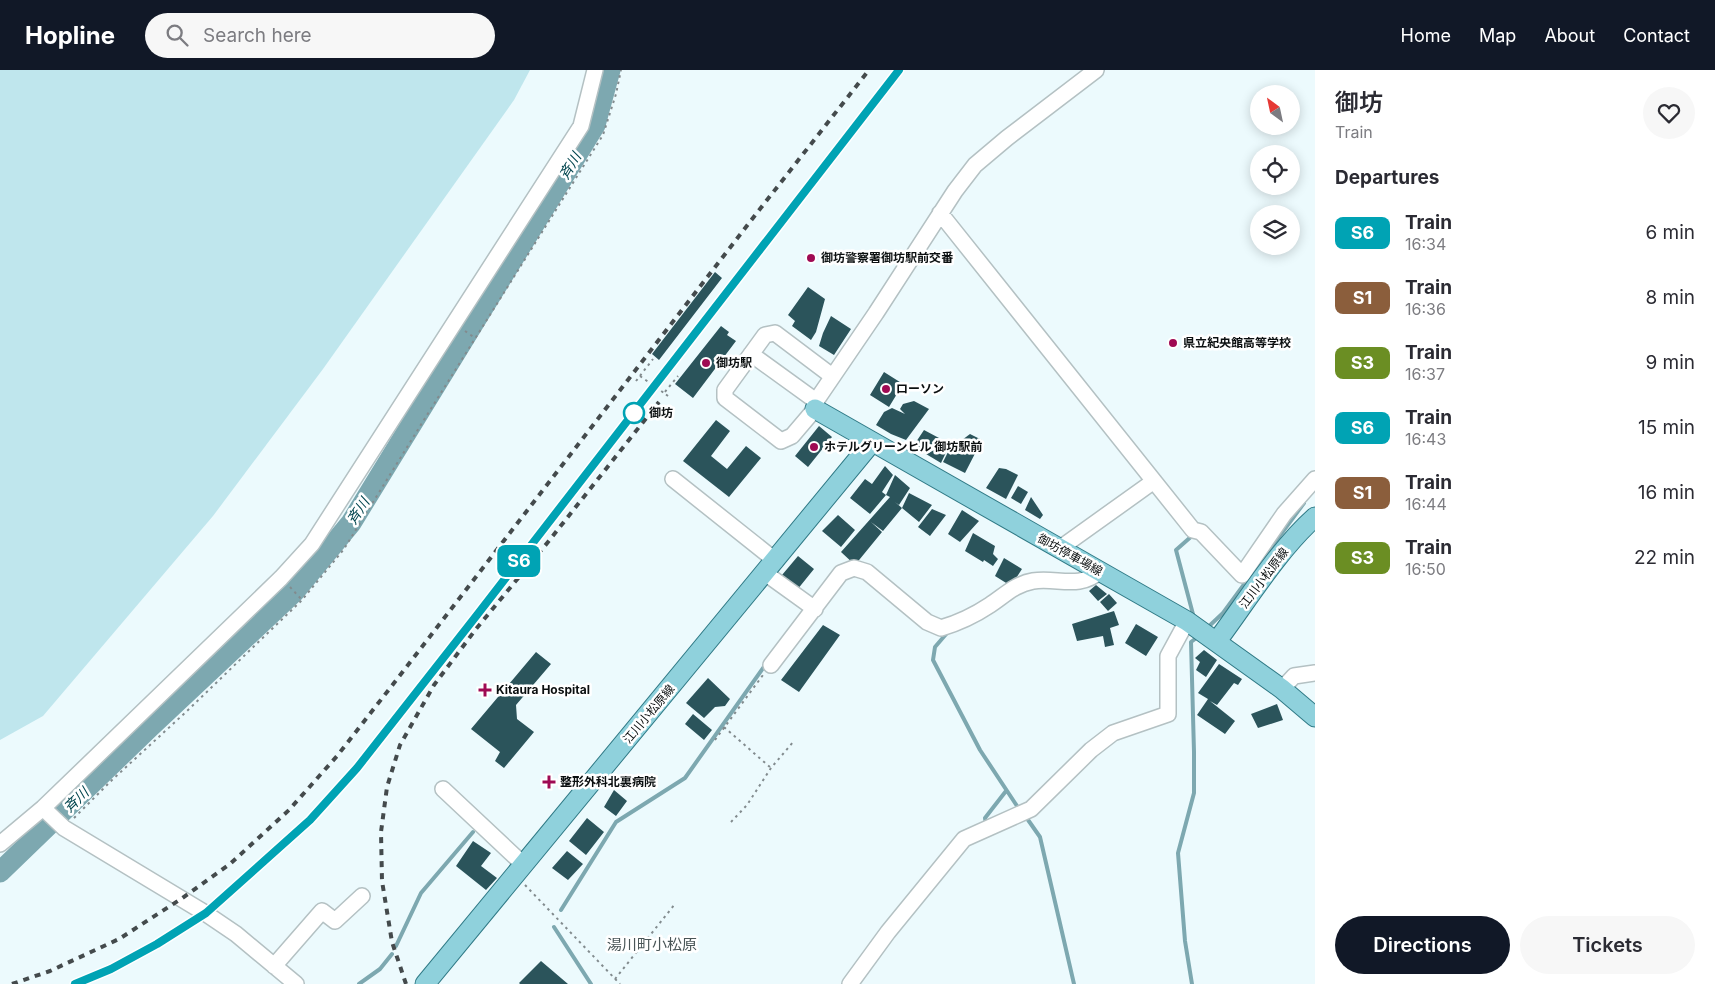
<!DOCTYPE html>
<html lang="en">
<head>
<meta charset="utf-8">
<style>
	:root { --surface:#fff; --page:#f7f7f7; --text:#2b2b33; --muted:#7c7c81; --accent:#111827 }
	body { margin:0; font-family:Inter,"Noto Sans JP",sans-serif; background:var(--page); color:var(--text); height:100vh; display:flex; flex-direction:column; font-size:19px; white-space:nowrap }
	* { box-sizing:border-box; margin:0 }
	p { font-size:16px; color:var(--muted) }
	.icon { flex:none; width:28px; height:28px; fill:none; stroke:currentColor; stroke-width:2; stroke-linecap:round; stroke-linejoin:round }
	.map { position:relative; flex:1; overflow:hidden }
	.details { display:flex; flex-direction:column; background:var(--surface); width:400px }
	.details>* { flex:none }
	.badge { padding:0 10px; border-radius:8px; font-size:18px; line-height:32px }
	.needle { width:32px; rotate:327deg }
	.fabs { position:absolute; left:1250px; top:15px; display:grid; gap:10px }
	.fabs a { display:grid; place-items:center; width:50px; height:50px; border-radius:50%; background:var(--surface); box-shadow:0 2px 12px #0003; font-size:25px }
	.map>.badge { position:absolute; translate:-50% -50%; box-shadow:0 0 0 2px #fff }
	h2 { padding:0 20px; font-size:19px; line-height:45px }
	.round { display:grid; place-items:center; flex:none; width:52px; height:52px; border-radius:26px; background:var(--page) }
	.head { display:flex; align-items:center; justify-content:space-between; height:85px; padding:0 20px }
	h1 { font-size:24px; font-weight:600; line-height:38px }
	.cta { display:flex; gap:10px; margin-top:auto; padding:10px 20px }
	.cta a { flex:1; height:58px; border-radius:30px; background:var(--accent); color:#fff; font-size:20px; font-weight:600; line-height:58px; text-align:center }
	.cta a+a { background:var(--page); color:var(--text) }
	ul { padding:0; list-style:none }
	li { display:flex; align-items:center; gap:15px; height:65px; padding:0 20px }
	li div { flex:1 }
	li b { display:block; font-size:19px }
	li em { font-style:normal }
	li .badge { min-width:55px; font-weight:700; text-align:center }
	header { display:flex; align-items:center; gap:30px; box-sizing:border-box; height:70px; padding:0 25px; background:var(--accent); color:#fff }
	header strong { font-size:24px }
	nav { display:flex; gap:28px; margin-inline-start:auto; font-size:18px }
	.search { width:350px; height:45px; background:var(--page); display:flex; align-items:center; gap:12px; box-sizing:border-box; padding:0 18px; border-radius:28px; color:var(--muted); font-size:19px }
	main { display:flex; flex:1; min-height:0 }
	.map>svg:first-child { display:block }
	.green { fill:#bfe6ed }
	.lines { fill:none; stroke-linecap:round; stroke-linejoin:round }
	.stream { stroke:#7da8b0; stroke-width:4 }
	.river { stroke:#7da8b0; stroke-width:21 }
	.building { fill:#2b545b }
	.minor-casing { stroke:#b4c1c3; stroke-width:18 }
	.major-casing { stroke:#307a86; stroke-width:21 }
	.path { stroke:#828b8e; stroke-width:2; stroke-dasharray:2.5 4; stroke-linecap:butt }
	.minor { stroke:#fff; stroke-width:15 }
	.major { stroke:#8fd1dc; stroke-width:19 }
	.rail { stroke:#444a4c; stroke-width:4; stroke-dasharray:6 6; stroke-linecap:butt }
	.path-bridge { stroke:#828b8e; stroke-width:2; stroke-dasharray:2.5 4; stroke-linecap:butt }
	.line-casing { stroke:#fff; stroke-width:11 }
	.line { stroke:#00a3b4; stroke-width:8 }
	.poi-dot { fill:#9f0a53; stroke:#fff; stroke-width:2 }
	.stop-dot { fill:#fff; stroke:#00a3b4; stroke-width:2.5 }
	.labels { text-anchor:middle; stroke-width:5; stroke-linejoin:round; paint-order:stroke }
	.poi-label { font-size:12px; font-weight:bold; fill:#0b0f10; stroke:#fff; text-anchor:start }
	.stop-label { font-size:12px; font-weight:bold; fill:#0b0f10; stroke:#fff; text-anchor:start }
	.street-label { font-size:12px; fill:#0b0f10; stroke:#fff }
	.water-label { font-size:14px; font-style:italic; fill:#00444d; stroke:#fff }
	.quarter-label { font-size:15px; fill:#495557; stroke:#fff }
</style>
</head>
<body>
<header>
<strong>Hopline</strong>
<div class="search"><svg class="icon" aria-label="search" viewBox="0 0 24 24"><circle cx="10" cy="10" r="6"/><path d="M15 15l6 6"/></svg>Search here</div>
<nav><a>Home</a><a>Map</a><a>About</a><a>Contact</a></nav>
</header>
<main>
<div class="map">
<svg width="1315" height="914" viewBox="0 0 1315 914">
	<rect width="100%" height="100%" fill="#ecfafd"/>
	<path class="green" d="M0,0H530L514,30L323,299L213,446L43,646L0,670Z"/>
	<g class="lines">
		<path class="stream" d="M1193,465L1176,480L1194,548
			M1206,559L1223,543L1304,433
			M947,563L935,577L933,590L980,680L1017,736
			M1026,747L1040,767L1074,914
			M986,755L985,748L1006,721
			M561,840L616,752L685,708L766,594
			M554,857L591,914
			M396,876L421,823L473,762
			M359,914L380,899L392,884
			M1192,914L1185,871L1178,783L1194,723V682L1191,572L1199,566"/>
		<path class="river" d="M0,802L149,658L294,522L351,453L595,55L610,0"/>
	</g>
	<path class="building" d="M715,202L722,208L659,290L652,284Z
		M808,217L825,229L816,262L811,270L792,256L795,251L788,245Z
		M831,246L851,259L834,285L819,276L823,263Z
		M721,256L729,262L727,265L736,271L693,328L675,314Z
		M884,302L903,314L889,337L870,325Z
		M914,331L929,339L906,370L891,364L876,355L884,342L892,338L905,344L900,339L903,334Z
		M716,350L730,361L711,386L727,399L746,376L761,388L729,427L683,391Z
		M819,356L832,367L808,397L795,386Z
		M924,360L939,368L925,380L914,375Z
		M970,364L982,370L965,403L943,392L954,370H962Z
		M951,372L941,393L926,384Z
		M885,396L893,405L882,422L886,425L870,444L850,428L865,409L872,414Z
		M999,398L1006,399L1018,405L1006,429L986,418Z
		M895,405L910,418L899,435L895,432L902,438L883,461L871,452L882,462L855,495L841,482L890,427L886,425Z
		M1018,416L1028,422L1021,434L1011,428Z
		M909,423L932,435L919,452L902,438Z
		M1031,427L1043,445L1040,449L1025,440Z
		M932,439L946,445L930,466L918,457Z
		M962,440L979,451L960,472L948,464Z
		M838,445L855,460L841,477L822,461Z
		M973,463L995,476L993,484L998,489L993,496L984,490L983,492L965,481Z
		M798,486L814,499L797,520L782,505Z
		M1004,488L1022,499L1011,516L995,506Z
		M1096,515L1107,524L1098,531L1089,521Z
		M1109,524L1117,533L1108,541L1100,532Z
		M1114,541L1119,555L1110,558L1114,575L1105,577L1103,566L1077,571L1072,554Z
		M1136,554L1158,567L1146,586L1125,573Z
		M823,555L840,565L799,622L781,610Z
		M1204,580L1217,590L1206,607L1196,600L1200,592L1195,588Z
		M536,582L551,594L516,635L517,649L534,662L504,698L495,691L500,682L471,659Z
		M1219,594L1242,609L1238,615L1234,613L1217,635L1210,631L1235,651L1225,664L1197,645L1208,629L1198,623Z
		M708,608L730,629L725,636L715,637L704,648L686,633Z
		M1277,634L1283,650L1258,658L1251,644Z
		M693,644L712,660L704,670L685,654Z
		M614,720L627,731L616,746L604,737Z
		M587,748L604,762L586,785L569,771Z
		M473,771L491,783L481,796L497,808L486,820L456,796Z
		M567,781L583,794L568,810L552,798Z
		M541,891L568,914H520L519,913Z"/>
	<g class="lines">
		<g class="minor-casing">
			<path id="minor" d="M940,143L1193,460L1201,462L1242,505L1284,444L1315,409
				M751,284L816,331
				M832,306L775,263L765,265L725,320V328L781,371L792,366L815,339L816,331L876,243L955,121L975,95L1007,68L1096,0
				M673,409L776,491
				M1059,479L1154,411
				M765,503L815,539
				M771,595L841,503L854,498L867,502L927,552L941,558C958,553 975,545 990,535C1004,526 1015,514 1033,511C1057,507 1079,520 1100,501
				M1282,619L1294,606L1315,603
				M443,719L524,795
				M43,738L64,758L205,843L236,864L296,914
				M0,774L43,738L281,508L312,474L581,56L595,0
				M274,896L322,841L335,851L362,826
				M850,914L888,862L964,769L1031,739L1091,680L1113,663L1168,644V586L1187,551"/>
		</g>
		<g class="major-casing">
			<path id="major" d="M815,339L1187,551L1282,619L1315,647
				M1217,571C1247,531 1278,480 1315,447
				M425,914L872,372"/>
		</g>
		<path class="path" d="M465,261L475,268
			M636,311L653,289
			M668,326L664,323L678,306
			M290,517L302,530
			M724,657L771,698
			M715,670L763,605
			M74,748L112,710L187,641L302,530L344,479L422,353L603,65L616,24L621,0
			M731,752L747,735L771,698L794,671
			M525,815L620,914
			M615,909L675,834"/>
		<use href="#minor" class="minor"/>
		<use href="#major" class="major"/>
		<path class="rail" d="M12,914L50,901L119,869L181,829L230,794L289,740L337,686L394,613L749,153L869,0
			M75,914L111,899L157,873L205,843L310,750L357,698L899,0
			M406,914L392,872L382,811L381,762L387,717L400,675L434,615L476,559L548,472L659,332"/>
		<path class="path-bridge" d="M640,306L664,323"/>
	</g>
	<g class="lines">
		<g class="line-casing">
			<path id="line" d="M75,914L111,899L157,874L206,843L310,750L357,698L477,545L899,0"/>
		</g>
		<use href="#line" class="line"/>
	</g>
	<g class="poi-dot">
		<circle cx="811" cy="188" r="5"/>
		<circle cx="1173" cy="273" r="5"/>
		<circle cx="706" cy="293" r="5"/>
		<circle cx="886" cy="319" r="5"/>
		<circle cx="814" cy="377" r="5"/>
		<path d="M482.5 612.5h5v5h5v5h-5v5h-5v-5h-5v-5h5z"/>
		<path d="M546.5 704.5h5v5h5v5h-5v5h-5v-5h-5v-5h5z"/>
	</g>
	<circle class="stop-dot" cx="634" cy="343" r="10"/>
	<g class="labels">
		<g class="poi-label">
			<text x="821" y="192">御坊警察署御坊駅前交番</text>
			<text x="1183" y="277">県立紀央館高等学校</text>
			<text x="716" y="297">御坊駅</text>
			<text x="896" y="323">ローソン</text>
			<text x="824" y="381">ホテルグリーンヒル 御坊駅前</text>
			<text x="496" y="624">Kitaura Hospital</text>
			<text x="560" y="716">整形外科北裏病院</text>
		</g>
		<g class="stop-label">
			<text x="649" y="347">御坊</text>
		</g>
		<g class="street-label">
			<text transform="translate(1070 485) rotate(29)" y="4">御坊停車場線</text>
			<text transform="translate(1264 508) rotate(-53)" y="4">江川小松原線</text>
			<text transform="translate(649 644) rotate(-50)" y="4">江川小松原線</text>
		</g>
		<g class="water-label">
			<text transform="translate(570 96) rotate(-59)" y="5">斉川</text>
			<text transform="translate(358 441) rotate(-57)" y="5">斉川</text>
			<text transform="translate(76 730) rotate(-44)" y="5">斉川</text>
		</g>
		<g class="quarter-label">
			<text x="652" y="880">湯川町小松原</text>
		</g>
	</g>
</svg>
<div class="fabs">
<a><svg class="needle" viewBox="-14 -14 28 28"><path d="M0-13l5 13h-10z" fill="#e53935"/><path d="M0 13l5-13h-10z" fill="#7c7c81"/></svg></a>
<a><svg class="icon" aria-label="locate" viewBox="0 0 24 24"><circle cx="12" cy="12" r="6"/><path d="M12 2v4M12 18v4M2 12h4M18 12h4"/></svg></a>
<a><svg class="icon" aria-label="layers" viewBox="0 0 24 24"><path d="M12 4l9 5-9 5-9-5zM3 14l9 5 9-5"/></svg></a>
</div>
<b class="badge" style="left:519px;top:491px;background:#00a3b4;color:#fff">S6</b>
</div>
<section class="details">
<div class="head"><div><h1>御坊</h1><p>Train</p></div><a class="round"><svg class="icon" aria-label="heart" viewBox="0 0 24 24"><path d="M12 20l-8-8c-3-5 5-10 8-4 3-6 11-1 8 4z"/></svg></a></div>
<h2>Departures</h2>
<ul>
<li><span class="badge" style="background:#00a3b4;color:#fff">S6</span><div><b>Train</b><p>16:34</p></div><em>6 min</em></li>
<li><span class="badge" style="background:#8b5e3c;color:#fff">S1</span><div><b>Train</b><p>16:36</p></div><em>8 min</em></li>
<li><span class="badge" style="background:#6b8e23;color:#fff">S3</span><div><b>Train</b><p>16:37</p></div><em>9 min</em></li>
<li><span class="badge" style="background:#00a3b4;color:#fff">S6</span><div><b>Train</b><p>16:43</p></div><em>15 min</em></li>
<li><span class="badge" style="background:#8b5e3c;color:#fff">S1</span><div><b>Train</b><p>16:44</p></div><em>16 min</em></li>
<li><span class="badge" style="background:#6b8e23;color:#fff">S3</span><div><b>Train</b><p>16:50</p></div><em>22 min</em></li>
</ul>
<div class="cta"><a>Directions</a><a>Tickets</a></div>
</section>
</main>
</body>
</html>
